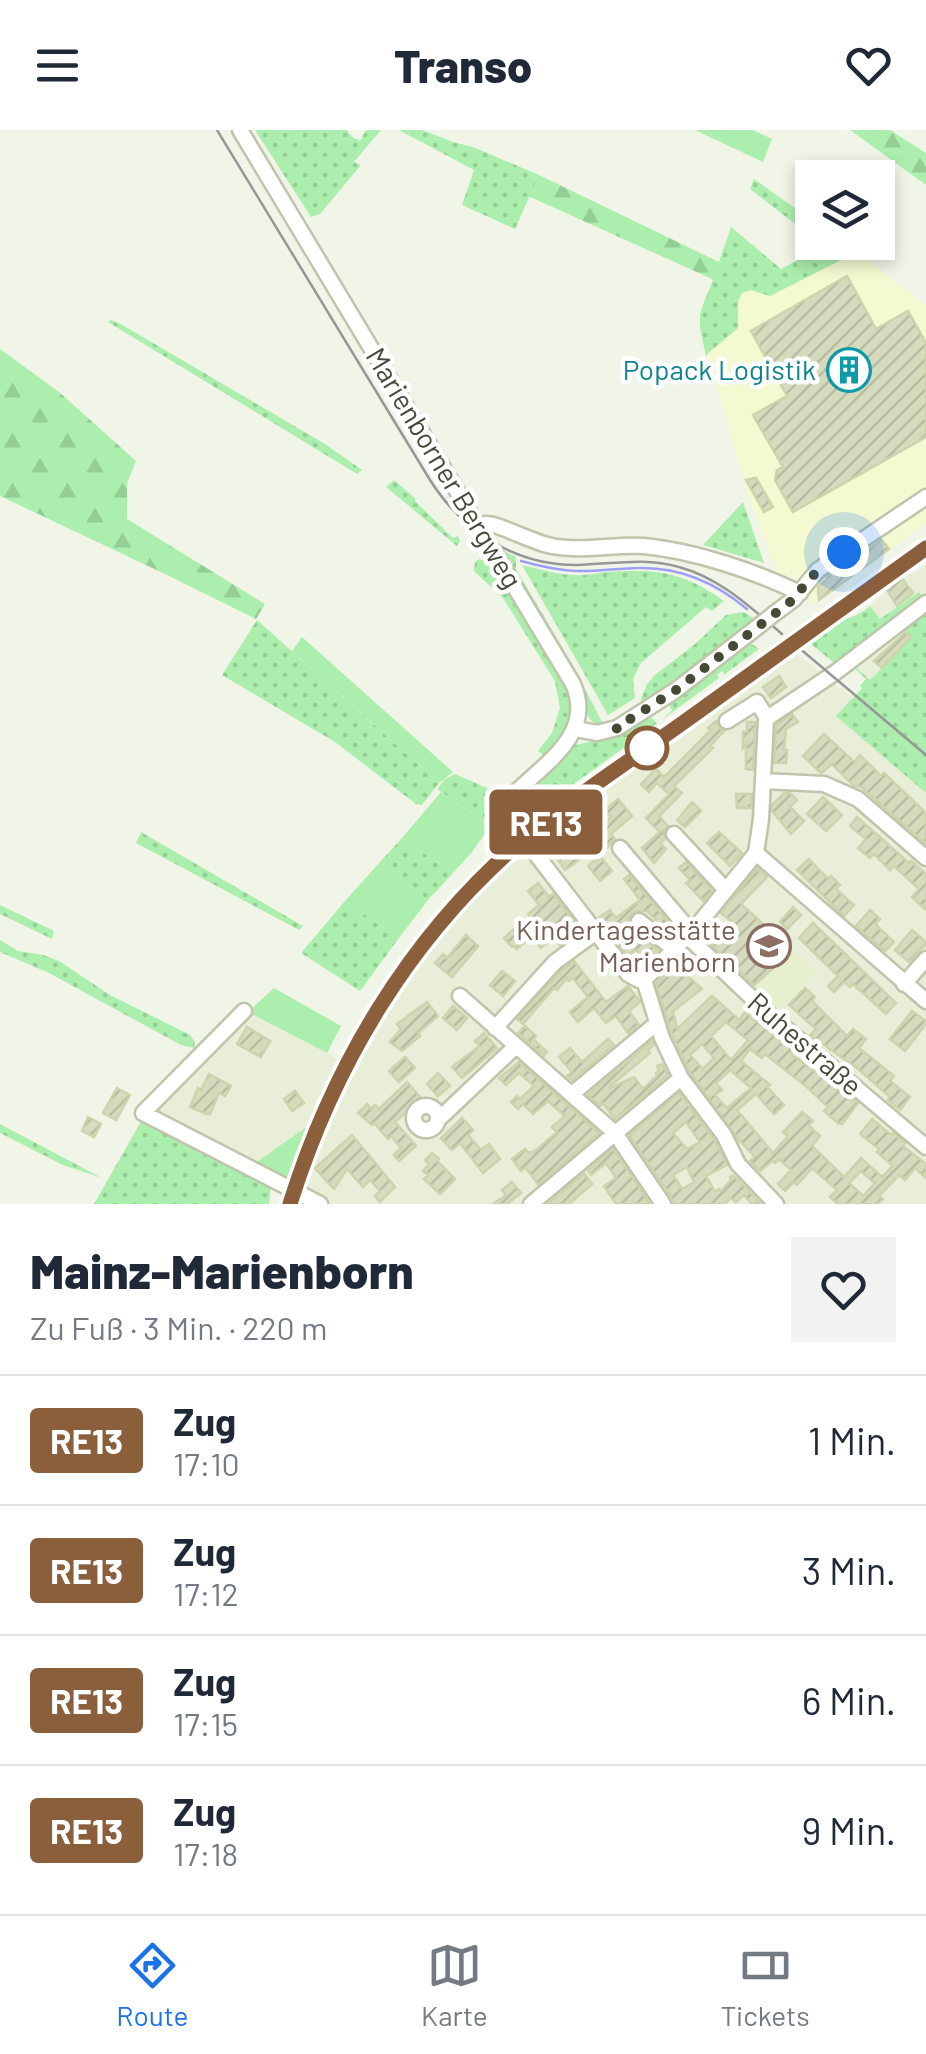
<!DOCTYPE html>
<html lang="de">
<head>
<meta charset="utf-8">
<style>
	:root { --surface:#fff; --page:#f2f2f3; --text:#1f2937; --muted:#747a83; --line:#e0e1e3; --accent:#1a73e8 }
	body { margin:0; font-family:Barlow,sans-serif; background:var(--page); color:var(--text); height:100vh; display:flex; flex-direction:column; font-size:38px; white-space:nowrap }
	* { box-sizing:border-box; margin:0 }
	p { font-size:32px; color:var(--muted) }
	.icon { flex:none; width:55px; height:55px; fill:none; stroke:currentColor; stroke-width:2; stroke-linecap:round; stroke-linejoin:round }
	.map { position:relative; height:1074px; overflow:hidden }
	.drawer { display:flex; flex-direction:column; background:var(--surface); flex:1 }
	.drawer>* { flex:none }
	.badge { padding:0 20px; border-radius:8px; font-size:35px; line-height:65px }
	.fabs { position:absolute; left:795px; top:30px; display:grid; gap:20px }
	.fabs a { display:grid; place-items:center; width:100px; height:100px; border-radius:0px; background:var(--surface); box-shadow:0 5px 15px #0003; font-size:50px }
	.you { position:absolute; width:50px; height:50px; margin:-25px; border:8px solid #fff; border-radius:50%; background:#1a73e8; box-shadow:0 0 0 15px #1a73e833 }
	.map>.badge { position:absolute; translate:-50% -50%; box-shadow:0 0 0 5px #fff }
	.round { display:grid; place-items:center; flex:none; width:105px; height:105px; border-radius:0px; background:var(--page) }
	.head { display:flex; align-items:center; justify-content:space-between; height:170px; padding:0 30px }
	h1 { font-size:48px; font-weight:800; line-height:75px }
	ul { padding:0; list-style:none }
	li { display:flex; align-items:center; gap:30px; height:130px; padding:0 30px; border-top:2px solid var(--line) }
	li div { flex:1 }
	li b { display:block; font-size:38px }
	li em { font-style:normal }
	li .badge { min-width:110px; font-weight:700; text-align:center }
	header { display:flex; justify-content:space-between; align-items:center; height:130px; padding:0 30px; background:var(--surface); font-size:45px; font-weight:800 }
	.tab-bar { display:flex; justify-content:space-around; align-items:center; height:140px; border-top:2px solid var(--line); background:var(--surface); font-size:28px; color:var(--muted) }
	.tab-bar a { display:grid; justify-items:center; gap:5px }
	.tab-bar .on { color:var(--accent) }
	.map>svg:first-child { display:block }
	.residential { fill:#e8eed8 }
	.commercial { fill:#f3f9d0 }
	.education { fill:#e6f0cf }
	.grass { fill:url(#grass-dots) }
	.forest { fill:url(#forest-firs) }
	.garden { fill:#abeead }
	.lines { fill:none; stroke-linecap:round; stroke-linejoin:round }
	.stream { stroke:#9d9ef8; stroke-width:2.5 }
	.building { fill:url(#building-hatch); stroke:#ccd4ad; stroke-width:2.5; fill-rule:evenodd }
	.minor-casing { stroke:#bec5ab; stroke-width:19 }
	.minor { stroke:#fff; stroke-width:14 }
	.tram { stroke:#979797; stroke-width:2.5 }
	.rail { stroke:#979797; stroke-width:2.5; stroke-dasharray:12 12; stroke-linecap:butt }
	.minor-bridge-casing { stroke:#bec5ab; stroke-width:19; stroke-linecap:butt }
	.minor-bridge { stroke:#fff; stroke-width:14 }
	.line-casing { stroke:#fff; stroke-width:22 }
	.line { stroke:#8b5e3c; stroke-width:15 }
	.walk { stroke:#454935; stroke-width:10; stroke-dasharray:0 18 }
	.stop-dot { fill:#fff; stroke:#8b5e3c; stroke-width:5 }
	.labels { text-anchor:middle; stroke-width:9; stroke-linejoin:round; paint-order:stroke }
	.culture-label { font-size:28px; fill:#0d838f; stroke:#fff; text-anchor:end }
	.street-label { font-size:28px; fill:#454935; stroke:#fff }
	.education-label { font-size:28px; fill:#785e54; stroke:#fff; text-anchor:end }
</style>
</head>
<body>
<header><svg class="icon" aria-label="menu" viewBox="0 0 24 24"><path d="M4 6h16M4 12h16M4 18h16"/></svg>Transo<svg class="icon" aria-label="heart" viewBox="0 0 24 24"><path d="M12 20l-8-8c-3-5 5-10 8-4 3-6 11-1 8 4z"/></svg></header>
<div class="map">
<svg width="926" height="1074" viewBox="0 0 926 1074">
	<defs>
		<pattern id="grass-dots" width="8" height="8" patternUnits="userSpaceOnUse" patternTransform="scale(2.5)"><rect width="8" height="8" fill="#abeead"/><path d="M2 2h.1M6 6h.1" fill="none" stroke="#94ce95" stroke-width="1.8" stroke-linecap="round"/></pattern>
		<pattern id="forest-firs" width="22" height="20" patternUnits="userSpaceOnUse" patternTransform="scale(2.5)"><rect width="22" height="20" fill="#abeead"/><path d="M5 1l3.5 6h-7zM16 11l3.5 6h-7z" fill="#94ce95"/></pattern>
		<pattern id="building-hatch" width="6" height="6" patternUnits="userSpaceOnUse" patternTransform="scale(2.5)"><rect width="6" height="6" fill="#d6dbbe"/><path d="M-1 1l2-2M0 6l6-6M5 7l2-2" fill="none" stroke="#b9bda4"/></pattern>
	</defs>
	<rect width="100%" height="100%" fill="#f1f5e7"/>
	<path class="residential" d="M926,435V481L902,499L911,507L870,550L855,536L849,540L821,500L830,494L864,483L884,463L889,454L900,446L918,441Z
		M791,522H795L853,568L837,586L926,663V1074H294L320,998L364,907L406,845L455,782L520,719L541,702Z
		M248,882L338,929L309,995L251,1036L148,981Z"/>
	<path class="commercial" d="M857,122L926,176V393L819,470L814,476L794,446L778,444L747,363L717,255L706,225L738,198V171L742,163L751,160L770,166Z"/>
	<path class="education" d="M767,793L817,840L776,883L728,839Z"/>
	<path class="grass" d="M255,0H347L351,6L360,11L366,0H381L354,32L361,35L320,84L311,87Z
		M399,0H422L453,12L473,17L539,45L515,99L462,75L474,40Z
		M754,49L812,90V107L750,59Z
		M731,97L781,139L823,116L820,113H844L857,122L770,166L751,160L742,163L738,171V198L706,225C696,185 698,187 713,150L710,148L719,132Z
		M111,190L119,193L325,314L362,340L357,344L108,192Z
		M394,350L415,368V371L453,408L458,406L460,412L457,416L386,357Z
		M743,372L764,433L703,415Z
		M496,417L516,427V439L571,532L602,592L601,596C584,591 588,579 583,565C581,560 579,555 576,551Z
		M479,429L494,434L566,551L574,575L567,603L545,626L538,621L552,603L560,578L555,551L503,468L474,441L475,432Z
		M522,435C540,439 557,445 576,445C586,446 596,443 607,442C657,439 682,441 724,471L712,481L706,477L641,533L633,549L635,568L608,585Z
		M919,462L922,466L834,533L805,509C814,506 820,500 829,495C843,488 858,488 870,476L880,489Z
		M926,481V663L836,586L862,558L860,556L866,549L855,539L852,542L849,540L854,536L870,550L911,508L902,498Z
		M743,482L757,490L710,524L679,550L643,573L641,569L647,554L655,545L695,514L726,485Z
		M257,490L439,653L422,675L416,674L335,612L222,545Z
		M752,509L751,513L759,519L725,544L722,541L717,545L719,548L663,589L672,580L667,572Z
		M651,587L657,593L642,604L639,601L634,605L636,609L539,679L519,690L516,681L517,674L544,641L571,616L610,607Z
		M455,644L496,662L498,673L490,696L437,659L445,649Z
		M141,702L303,796L299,800L136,713Z
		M402,708L453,743L428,770L380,732Z
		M345,771L399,808L360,861L301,823Z
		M0,775L54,801L52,809L0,784Z
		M0,810L18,821L43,825L59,831L110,865L190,905L195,912L194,918L181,915L49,843L0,822Z
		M143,988L271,1053L269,1074H94Z
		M0,994L102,1048L63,1035L0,1003Z"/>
	<path class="forest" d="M850,0H890L926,23V55Z
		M539,45L719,132L710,148L528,66Z
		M0,219L59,262L136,331L127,354V389L265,474L256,489L167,445L0,366Z"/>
	<path class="garden" d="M695,0H753L772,9L763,32Z
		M302,507L453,642L439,653L292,521Z
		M441,662L490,696L472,722L453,743L402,708Z
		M380,732L428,770L399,808L345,771Z
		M274,858L341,896L327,923L248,882Z
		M309,995L287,1053L251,1036Z"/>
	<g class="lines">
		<path class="stream" d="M521,431C539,436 556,440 575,441C596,442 618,438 639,438C679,437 716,453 747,479"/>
	</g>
	<path class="building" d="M847,146L876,199L908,181L926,213V307L793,382L775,350L777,340L783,337L753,285L787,266L751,201Z
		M756,348L773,377L764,382L746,350Z
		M882,410L889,419L819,470L818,457L827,449L826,447Z
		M900,446L913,463L897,476L887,460L891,457L889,454Z
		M906,502L911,507L882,538L874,531Z
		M779,546L786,557L771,568L763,557Z
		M792,584L798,592L786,599L784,620H787L786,633H774L776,595Z
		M716,591L719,597L724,601L710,616L713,618L674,656L682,663L659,686L668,696L664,702L665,709L660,713L666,719L654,733L642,718L660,702L646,688L669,664L657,653L649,662L641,654L656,639L664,647L711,600L708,598Z
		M747,592H755L753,640L746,639V614L743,618V602H747Z
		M824,604L854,632L860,625L881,646L884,643L926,683V714L861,657L854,656L832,634L821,643L803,626Z
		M784,663H790L797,670L790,677L804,691L791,704L772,681V675Z
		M736,664H752L751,678H737Z
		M823,667L842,685L826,701L807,684Z
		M618,669L632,686L611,704L615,709L604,721L591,705L611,687L605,680Z
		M692,672L701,681L685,697L677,690Z
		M857,687L909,733L911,731L926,744V780L912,767L919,759L894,736L890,740L874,724L870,728L858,718L866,709L850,696Z
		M719,702L742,723L730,736L707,713Z
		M567,714L579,730L565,740L554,724Z
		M600,726L612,741L600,751L588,736Z
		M809,729L828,749L831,746L840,755L836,759L854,775L844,786L797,740Z
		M686,732L712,761L703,771L686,753L690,750L679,738Z
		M757,738L767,747L741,774L763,794L762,796L787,826L754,855L710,814L731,791L721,783Z
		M629,745L670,794L665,799L647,781H636L630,785L628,790L632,799L658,820L648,831L636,820L628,826L598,788L610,780L616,788L640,770L624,749Z
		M538,753L549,767L553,764L581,800L560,815L554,807L541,818L531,806L517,819L514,816L512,817L504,808L515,798L517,801L531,789L528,784L539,775L528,761Z
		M793,777L801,785L787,799L780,792Z
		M870,780L880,789L875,794L894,812L885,821L856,796Z
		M813,793L896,873L886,884L853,854L850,857L844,852L834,862L828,856L838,846L799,808Z
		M912,800L926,812V814L909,832L895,820Z
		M466,805L478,816L452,847L435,833L443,824L447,828Z
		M574,831L606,872L628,856L640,872L629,881L639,895L628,903L616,886L606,893L594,878L578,892L570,882L588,867L573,848L569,851L567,848L557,860L554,858L523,894L517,889L562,840Z
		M674,834L702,859L673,881L677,899L712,866L739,890L745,882L794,921L791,924L858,973L842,994L838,993L824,981L828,977L807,957L765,924L762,928L750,919L741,931L770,955L767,957L784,975L774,984L756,964L737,980L773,1023L788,1006L783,1002L802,982L813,991L808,995L820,1006L812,1016L844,1047L861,1028L882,1047L893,1036L877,1022L879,1019L860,1004L872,989L891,1005L893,1003L905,1013L903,1016L926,1034V1048L915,1038L905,1050L899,1045L879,1066L883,1069L878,1074H855L853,1070L849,1074H838L830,1067L837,1060L812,1038L797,1055L794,1052L785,1061L778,1054L791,1040L779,1029L775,1033L773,1030L760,1041L750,1031L755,1027L737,1008L690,942L672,904L656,854ZM726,892L748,910L731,930L711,906ZM702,914L714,928L703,939L690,925ZM730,940L751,958L727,978L715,965L722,960L716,953ZM861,1041L875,1053L863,1066L849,1053Z
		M502,841L515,851L503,866L490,855Z
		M805,858L815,867L812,871L847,906L853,899L866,909L859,918L894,946L890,951L910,967L900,980L888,970L890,967L857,938L810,905L816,899L789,875Z
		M427,872L438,886L418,903L420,906L402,921L390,912L401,899L397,894Z
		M453,876L467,888L457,900L443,888Z
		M912,881L926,891V894L905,921L890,909Z
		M525,896L536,906L533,909L547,922L544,926L518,903Z
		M247,897L270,911L261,927L237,914Z
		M484,903L497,918L462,948L452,937L480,916L475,911Z
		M608,909L614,915L572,950L567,946L572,942L559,927L570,918L582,932Z
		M652,911L654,915L648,920L650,923L609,957L610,958L634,947L643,959L657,946L656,943L659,941L657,936L662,934L668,945L615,989L603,973L600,976L588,965Z
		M405,927L415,938L399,952L389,941Z
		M519,932L599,1003L538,1054L525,1037L521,1041L512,1029L525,1019L529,1023L535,1021L557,1002L552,997L565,986L548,971L533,984L523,974L518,979L511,972L517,966L520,969L534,956L519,943L506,955L499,948Z
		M438,943L450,956L438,966L427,954Z
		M209,944L231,956L225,966L219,963L210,984H206L190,977L198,958L201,960Z
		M407,952L421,968L395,992L416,1016L399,1031L394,1025L401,1018L391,1006L388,1009L374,993L372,995L358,983L367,974L371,979L375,975L379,979Z
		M117,958L130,965L116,990L103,983Z
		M295,961L304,973L292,981L284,969Z
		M679,963L715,1011L727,1035L706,1046L715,1062L719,1059L721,1061L731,1050L730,1047L733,1045L761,1074H752L744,1065L736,1072L731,1068L724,1074H674L672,1068L629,1005ZM686,992L700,1012L687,1019L673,1003ZM687,1037L694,1052L682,1059L673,1045Z
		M88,987L101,994L94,1007L82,1001Z
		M462,988L473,1000L468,1005L481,1020L489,1014L500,1029L483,1043L460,1013L452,1020L441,1008Z
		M352,1005L395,1057L380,1072L375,1066L380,1061L370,1050L363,1057L347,1039L334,1059L315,1038Z
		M613,1019L641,1060L650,1074H616L604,1056L616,1048L606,1033L591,1045L588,1040Z
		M432,1023L439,1029L437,1031L455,1049L440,1064L424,1049L428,1045L423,1041L429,1034L425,1030Z
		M584,1043L592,1054L584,1061L569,1074H548Z
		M512,1052L521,1063L507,1074H493L506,1065L502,1060Z"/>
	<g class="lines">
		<g class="minor-casing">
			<path id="minor" d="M240,0L573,554C596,606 541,635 509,669L508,684L512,693L628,844L639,850H644
				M479,397C481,396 484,394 486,394C495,392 536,414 552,416C582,422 614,414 644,416C695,421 754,441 800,463
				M775,483L794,469L818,440L926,367
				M727,591L757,572L767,588
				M576,599L597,603L617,598L676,560L760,495
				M763,651L824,654L858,669L926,728
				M674,704L726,760
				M620,718L691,802
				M756,723L926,871
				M639,791L674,819
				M687,806L771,886L926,1017
				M644,850L697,796L756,723L761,689L766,589L836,542L926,473
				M644,850L662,908L681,948L724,1005L738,1034L776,1074
				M904,854L926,829
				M460,866L615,1003L663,1074
				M244,881L143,983L320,1074
				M495,898L555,832L596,802
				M572,964L657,893
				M414 988a12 12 0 1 1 24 0a12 12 0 1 1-24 0Z
				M438,987H441L516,916
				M531,1074L681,948"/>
		</g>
		<use href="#minor" class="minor"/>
		<path class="tram" d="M217,0L430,350C463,402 516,436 578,435C613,434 645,427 679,437C720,448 750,477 782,504
			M798,517L926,625"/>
		<path class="rail" d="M290,1074C332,936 409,807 519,713C573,667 634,628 691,587C770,531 848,474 926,418"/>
		<g class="minor-bridge-casing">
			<path id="minor-bridge" d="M760,495L775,483"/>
		</g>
		<use href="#minor-bridge" class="minor-bridge"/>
	</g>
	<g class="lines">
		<g class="line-casing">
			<path id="line" d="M290,1074C333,936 409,808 519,713C573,667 634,628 691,587C770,531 847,474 926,418"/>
		</g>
		<use href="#line" class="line"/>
		<path class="walk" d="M647,618L616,598L676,560L790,472L818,440L844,422"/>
	</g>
	<defs>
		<g id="building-ring" transform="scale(2.25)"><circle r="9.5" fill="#fff" stroke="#0f9aa8" stroke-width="1.5"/><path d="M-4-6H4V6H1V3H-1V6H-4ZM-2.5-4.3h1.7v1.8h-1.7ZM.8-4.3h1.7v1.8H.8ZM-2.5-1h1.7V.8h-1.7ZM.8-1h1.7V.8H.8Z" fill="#0f9aa8"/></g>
		<g id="school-ring" transform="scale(2.25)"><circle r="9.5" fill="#fff" stroke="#8d6e63" stroke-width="1.5"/><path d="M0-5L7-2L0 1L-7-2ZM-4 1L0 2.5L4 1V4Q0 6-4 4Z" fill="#8d6e63"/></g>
	</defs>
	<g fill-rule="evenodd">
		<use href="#building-ring" x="849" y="240"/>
		<use href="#school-ring" x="769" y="816"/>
	</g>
	<circle class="stop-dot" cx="647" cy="618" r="20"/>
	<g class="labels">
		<g class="culture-label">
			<text x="816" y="250">Popack Logistik</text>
		</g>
		<g class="street-label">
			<text transform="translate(444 338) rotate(59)" y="10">Marienborner Bergweg</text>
			<text transform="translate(805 914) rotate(41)" y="10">Ruhestraße</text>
		</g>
		<g class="education-label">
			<text x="736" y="810">Kindertagesstätte<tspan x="736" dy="32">Marienborn</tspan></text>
		</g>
	</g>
</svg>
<div class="fabs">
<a><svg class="icon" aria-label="layers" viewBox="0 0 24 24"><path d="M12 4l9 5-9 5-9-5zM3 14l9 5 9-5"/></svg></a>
</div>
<div class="you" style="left:844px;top:422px"></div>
<b class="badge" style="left:546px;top:692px;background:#8b5e3c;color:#fff">RE13</b>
</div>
<section class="drawer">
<div class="head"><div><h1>Mainz-Marienborn</h1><p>Zu Fuß · 3 Min. · 220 m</p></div><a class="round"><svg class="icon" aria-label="heart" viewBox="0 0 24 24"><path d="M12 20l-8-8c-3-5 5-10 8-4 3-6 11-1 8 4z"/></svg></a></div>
<ul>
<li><span class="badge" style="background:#8b5e3c;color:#fff">RE13</span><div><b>Zug</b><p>17:10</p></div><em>1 Min.</em></li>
<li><span class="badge" style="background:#8b5e3c;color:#fff">RE13</span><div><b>Zug</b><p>17:12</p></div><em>3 Min.</em></li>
<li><span class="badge" style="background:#8b5e3c;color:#fff">RE13</span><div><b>Zug</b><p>17:15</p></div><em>6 Min.</em></li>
<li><span class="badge" style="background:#8b5e3c;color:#fff">RE13</span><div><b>Zug</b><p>17:18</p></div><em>9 Min.</em></li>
</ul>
</section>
<nav class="tab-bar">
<a class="on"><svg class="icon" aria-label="directions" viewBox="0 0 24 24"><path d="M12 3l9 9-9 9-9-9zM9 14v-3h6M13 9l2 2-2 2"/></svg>Route</a>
<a><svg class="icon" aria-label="map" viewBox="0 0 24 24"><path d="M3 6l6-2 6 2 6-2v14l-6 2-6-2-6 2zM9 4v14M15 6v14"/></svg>Karte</a>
<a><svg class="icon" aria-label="tickets" viewBox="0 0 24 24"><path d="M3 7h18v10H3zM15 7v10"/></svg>Tickets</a>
</nav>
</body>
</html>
